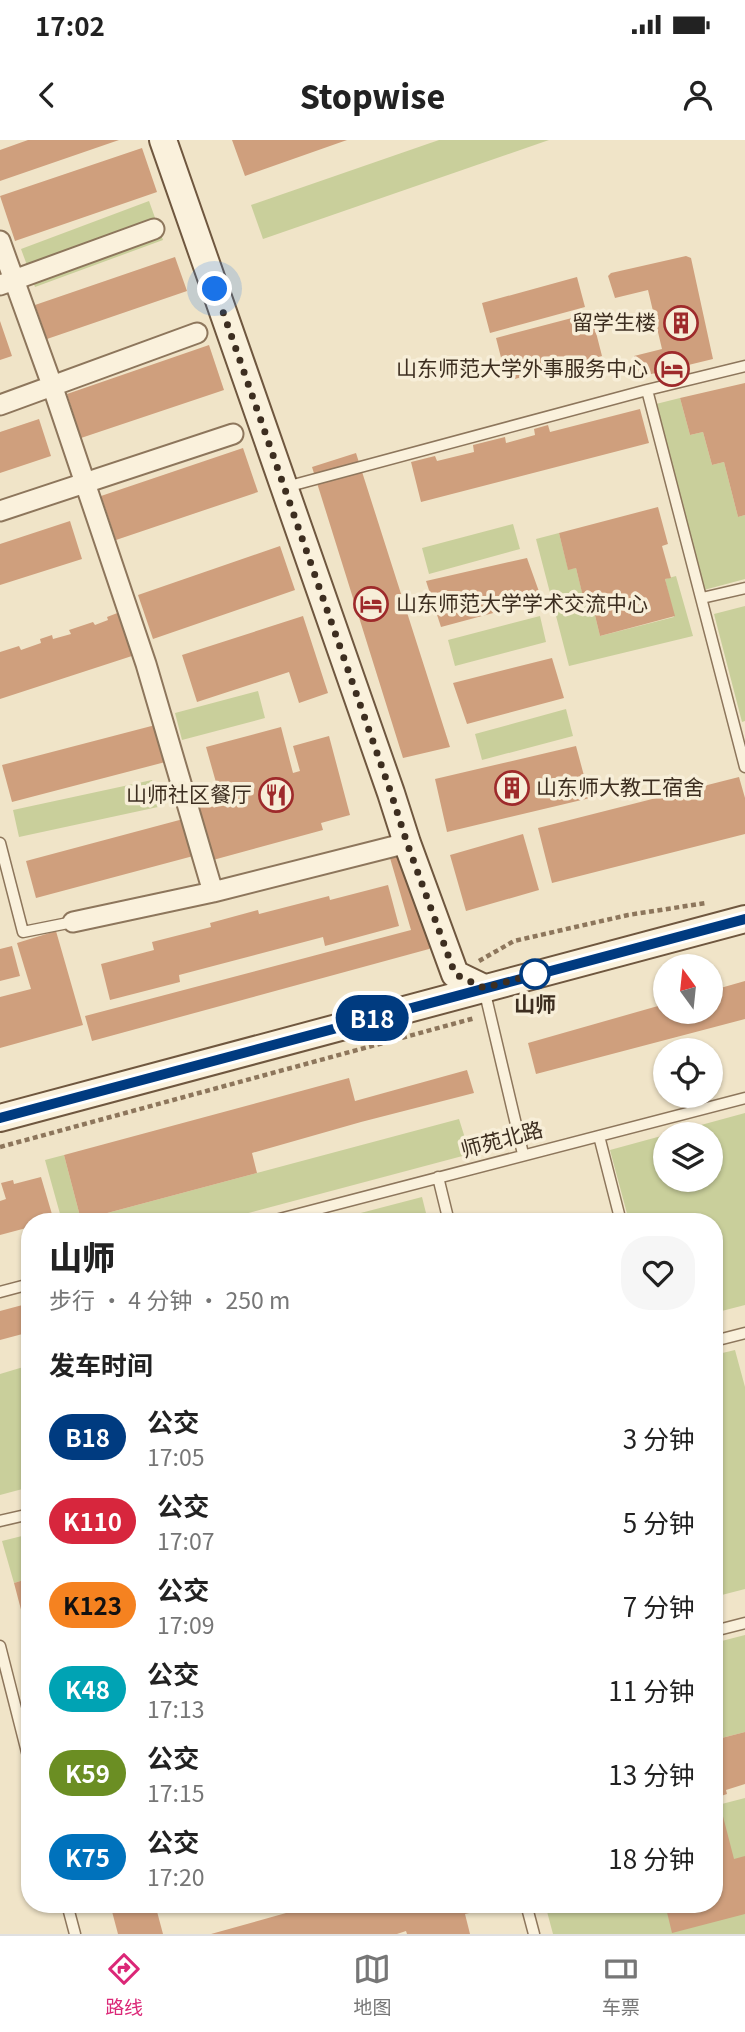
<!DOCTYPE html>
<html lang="zh">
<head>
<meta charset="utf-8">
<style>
	:root { --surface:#fff; --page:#f6f6f6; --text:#222; --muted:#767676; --line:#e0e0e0; --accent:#db2777 }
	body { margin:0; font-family:Georgia,"Noto Sans SC",serif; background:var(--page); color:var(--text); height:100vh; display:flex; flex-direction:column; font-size:26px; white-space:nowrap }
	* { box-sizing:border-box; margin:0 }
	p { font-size:23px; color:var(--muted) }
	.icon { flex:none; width:38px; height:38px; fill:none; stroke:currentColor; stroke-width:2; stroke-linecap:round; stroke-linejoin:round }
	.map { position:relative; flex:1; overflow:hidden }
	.panel { position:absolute; left:21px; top:1073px; width:702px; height:700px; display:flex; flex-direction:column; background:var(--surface); border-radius:28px; box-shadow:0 2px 5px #0004 }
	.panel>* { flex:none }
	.badge { padding:0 14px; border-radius:23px; font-size:24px; line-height:46px }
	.needle { width:46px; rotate:345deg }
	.buttons { position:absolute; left:653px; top:814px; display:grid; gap:14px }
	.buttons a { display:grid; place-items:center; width:70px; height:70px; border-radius:50%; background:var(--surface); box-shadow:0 2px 5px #0004; font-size:35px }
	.you { position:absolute; width:35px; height:35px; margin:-18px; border:5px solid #fff; border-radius:50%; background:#1a73e8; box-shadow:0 0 0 10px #1a73e833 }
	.map>.badge { position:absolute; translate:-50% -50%; box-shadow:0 0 0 4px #fff }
	h2 { padding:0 28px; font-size:26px; line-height:63px }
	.round { display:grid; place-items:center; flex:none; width:74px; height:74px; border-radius:28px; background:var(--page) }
	.head { display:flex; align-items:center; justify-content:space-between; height:119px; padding:0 28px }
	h1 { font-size:33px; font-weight:800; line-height:52px }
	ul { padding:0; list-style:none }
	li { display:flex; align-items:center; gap:21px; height:84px; padding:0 28px }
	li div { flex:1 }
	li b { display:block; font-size:26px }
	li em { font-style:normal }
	li .badge { min-width:77px; font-weight:700; text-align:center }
	.status { display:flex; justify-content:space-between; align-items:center; height:49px; padding:0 35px; background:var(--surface); direction:ltr }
	.status svg { height:19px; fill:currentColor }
	header { display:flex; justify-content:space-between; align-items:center; height:91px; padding:0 28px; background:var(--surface); font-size:32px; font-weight:800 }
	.tab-bar { display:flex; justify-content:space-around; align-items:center; height:98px; border-top:2px solid var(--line); background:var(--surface); font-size:19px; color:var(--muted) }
	.tab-bar a { display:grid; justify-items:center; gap:4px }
	.tab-bar .selected { color:var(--accent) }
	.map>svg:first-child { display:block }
	.green { fill:#c9cf9b }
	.building { fill:#cf9f7d }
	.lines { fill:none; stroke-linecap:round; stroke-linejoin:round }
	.lane-casing { stroke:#8d765c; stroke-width:13 }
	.street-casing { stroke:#8d765c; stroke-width:23 }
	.secondary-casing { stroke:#6f573f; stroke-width:30 }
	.path { stroke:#8d765c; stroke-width:4.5; stroke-dasharray:5 3.5; stroke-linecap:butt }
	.lane { stroke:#faf1dc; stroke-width:10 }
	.street { stroke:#faf1dc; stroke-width:19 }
	.secondary { stroke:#faf1dc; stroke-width:26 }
	.line-casing { stroke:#fff; stroke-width:16 }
	.line { stroke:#003b80; stroke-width:10 }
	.walk { stroke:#3d2e20; stroke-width:7; stroke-dasharray:0 12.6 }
	.stop-dot { fill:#fff; stroke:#003b80; stroke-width:3.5 }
	.labels { text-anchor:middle; stroke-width:7; stroke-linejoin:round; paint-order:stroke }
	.poi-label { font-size:21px; fill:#3d2e20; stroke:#f7eed8; text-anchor:end }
	.stop-label { font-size:21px; font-weight:bold; fill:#3d2e20; stroke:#f7eed8 }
	.street-label { font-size:21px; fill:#3d2e20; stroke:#f7eed8 }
</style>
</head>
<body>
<div class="status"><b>17:02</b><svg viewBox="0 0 49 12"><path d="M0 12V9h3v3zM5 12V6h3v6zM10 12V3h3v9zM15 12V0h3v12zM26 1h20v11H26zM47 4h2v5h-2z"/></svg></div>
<header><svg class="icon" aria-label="back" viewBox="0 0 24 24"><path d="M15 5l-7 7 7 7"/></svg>Stopwise<svg class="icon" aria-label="person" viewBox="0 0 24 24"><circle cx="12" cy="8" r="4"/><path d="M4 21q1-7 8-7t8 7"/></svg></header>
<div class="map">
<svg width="745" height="1794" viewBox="0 0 745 1794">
	<rect width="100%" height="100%" fill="#f0e4c8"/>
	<path class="green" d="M439,0H549L263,99L251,65Z
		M149,61L163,100L35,147L21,109Z
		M680,258L690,295L703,292L712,325L724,322L738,377L745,375V439L704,450L656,264Z
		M513,384L520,409L429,434L422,408Z
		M559,393L568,429L576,428L585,464L592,463L600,496L674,477L665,439L676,436L693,496L569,526L536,399Z
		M745,466V581L742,582L714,474Z
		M540,476L546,502L455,526L448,500Z
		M258,551L265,578L182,600L175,573Z
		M566,569L573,596L482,620L475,594Z
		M152,640L158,667L19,697L13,670Z
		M745,973V1165L714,1173V1082L629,1081L610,1010L665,995V1040H710V994H668Z
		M459,979L470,1014L218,1081H62L45,1020L64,1015L81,1080Z
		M422,1057L428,1081H330Z
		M735,1210L745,1247V1449L714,1457V1215Z
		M30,1225V1347L0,1355V1234Z
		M30,1394V1438L14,1443L2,1401Z
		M745,1495V1592L714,1600V1503Z
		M745,1658V1794H553L545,1764H714V1666Z"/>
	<path class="building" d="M28,0H119L0,41V10Z
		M232,0H347L245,36Z
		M142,8L157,52L15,101L0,56Z
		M686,116L691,118L713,219L639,237L634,216L662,209L648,150L615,158L608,136L611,133Z
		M175,117L187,151L47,199L35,165Z
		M577,137L585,167L490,193L482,163Z
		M591,173L602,216L507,241L496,198Z
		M0,181L12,216L0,220Z
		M209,205L224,250L81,298L67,254Z
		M745,243V375L738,377L724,322L712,325L703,292L690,295L680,258Z
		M640,269L649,303L421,362L411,322L435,316L437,321L474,312L473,305L505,297L506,303L535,295L534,289L548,285L550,292Z
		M39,279L51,316L0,333V292Z
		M243,308L258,352L116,400L101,356Z
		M356,313L450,607L403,618L312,327Z
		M658,367L668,404L662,406L671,438L665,439L675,476L600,496L592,463L585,465L576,428L568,430L559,393Z
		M70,381L82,419L0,445V404Z
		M280,406L295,450L153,499L138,455Z
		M527,418L542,460L441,487L426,441Z
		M120,472L135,515L0,559V512L19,506L21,510L41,503L40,499L52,495L53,499L71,494L69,490L93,482L95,485L108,480L107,477Z
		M303,476L328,553L299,563L289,532L197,562L182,515Z
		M552,518L564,558L467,584L453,543Z
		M163,583L173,620L12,662L2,625Z
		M281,587L293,633L300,631L293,606L329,596L350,675L321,683L323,690L213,720L197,658L219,653L206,607Z
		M576,606L590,658L447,692L435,639Z
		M739,637L745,658V694L552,743L538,688Z
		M187,678L197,715L36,758L26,721Z
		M523,694L539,750L466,771L450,715Z
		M405,713L434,804L429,809L92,901L85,876L411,790L390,718Z
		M388,745L399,786L325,806L323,797L179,835L180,842L110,860L101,824L154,810L152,802L211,787L210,783L258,770L259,774L329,756L330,760Z
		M56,791L83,885L0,908V857L31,849L17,803Z
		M12,806L20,836L0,841V809Z
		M745,841V879L536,934L528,903L665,864V872H710V851Z
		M467,930L474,953L361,982L252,1013L257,1033L81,1080L64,1015L349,938L355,961Z
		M41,1037L54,1081L30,1082V1087L0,1095V1061L6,1059L1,1043L13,1040L14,1044Z
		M30,1163V1192L0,1200V1171Z
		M30,1438V1500H29L14,1443Z
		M745,1592V1644L726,1650L727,1654L718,1657L734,1719L745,1716V1774L672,1793L665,1764H714V1600Z
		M110,1764H155L163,1794H118Z
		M318,1764H472L474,1772L465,1774L470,1794H407L406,1791L397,1794H211Z"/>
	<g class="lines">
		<g class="lane-casing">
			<path id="lane" d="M745,226L647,250L745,627
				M286,347L647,250
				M702,458L745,448
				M0,703L23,792L73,782
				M484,849L523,1014
				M599,996L621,1082
				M438,1037L449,1082
				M268,1082L745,958
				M0,1152L30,1144
				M714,1201L745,1193
				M0,1381L30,1374
				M714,1491L745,1483
				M0,1506L30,1624
				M67,1764L75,1794
				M526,1764L534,1794"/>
		</g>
		<g class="street-casing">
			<path id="street" d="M0,101L52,245L146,524L213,752
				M0,145L154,89
				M0,265L197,193
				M0,371L233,294
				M73,782L213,752L407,703"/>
		</g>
		<g class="secondary-casing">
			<path id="secondary" d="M163,0L391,653L407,703L455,834L484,848
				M0,978L745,779"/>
		</g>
		<path class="path" d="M479,821L514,801L628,775L706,763
			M0,1007L475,878"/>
		<use href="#lane" class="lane"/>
		<use href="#street" class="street"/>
		<use href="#secondary" class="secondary"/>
	</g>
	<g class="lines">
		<g class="line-casing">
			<path id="line" d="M0,978L745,779"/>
		</g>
		<use href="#line" class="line"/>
		<path class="walk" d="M215,149L391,653L407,703L455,834L484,848L535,834"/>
	</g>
	<defs>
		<g id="building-ring" transform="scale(1.75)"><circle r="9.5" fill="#f7eed8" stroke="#9e2a2b" stroke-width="1.5"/><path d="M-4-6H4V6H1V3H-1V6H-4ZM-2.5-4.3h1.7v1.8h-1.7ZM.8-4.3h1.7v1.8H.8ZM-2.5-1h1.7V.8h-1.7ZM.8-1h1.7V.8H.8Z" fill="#9e2a2b"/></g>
		<g id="hotel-ring" transform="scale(1.75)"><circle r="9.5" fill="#f7eed8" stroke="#9e2a2b" stroke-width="1.5"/><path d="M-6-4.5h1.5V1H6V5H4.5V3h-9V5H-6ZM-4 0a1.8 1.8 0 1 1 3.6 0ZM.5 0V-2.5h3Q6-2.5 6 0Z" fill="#9e2a2b"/></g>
		<g id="restaurant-ring" transform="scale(1.75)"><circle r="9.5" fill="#f7eed8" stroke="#9e2a2b" stroke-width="1.5"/><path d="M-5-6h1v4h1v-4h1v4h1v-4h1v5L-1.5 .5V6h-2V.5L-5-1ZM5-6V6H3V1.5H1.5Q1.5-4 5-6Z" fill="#9e2a2b"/></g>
	</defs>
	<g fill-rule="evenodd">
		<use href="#building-ring" x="681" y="183"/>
		<use href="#hotel-ring" x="672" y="229"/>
		<use href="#hotel-ring" x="371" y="464"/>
		<use href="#building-ring" x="512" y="648"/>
		<use href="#restaurant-ring" x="276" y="655"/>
	</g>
	<circle class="stop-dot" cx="535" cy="834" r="14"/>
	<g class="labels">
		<g class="poi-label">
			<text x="656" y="190">留学生楼</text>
			<text x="648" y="236">山东师范大学外事服务中心</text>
			<text x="396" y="471" text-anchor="start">山东师范大学学术交流中心</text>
			<text x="536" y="655" text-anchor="start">山东师大教工宿舍</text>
			<text x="252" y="662">山师社区餐厅</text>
		</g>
		<g class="stop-label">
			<text x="535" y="872">山师</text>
		</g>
		<g class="street-label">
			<text transform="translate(502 1000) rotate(-15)" y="7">师苑北路</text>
		</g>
	</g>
</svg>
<div class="buttons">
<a><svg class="needle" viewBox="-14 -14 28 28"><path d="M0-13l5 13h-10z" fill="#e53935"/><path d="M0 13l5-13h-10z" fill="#767676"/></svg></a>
<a><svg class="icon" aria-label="locate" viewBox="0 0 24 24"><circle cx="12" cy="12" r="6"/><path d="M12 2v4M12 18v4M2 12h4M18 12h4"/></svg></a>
<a><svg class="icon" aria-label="layers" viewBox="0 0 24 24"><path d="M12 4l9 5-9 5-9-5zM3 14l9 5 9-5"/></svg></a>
</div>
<div class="you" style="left:215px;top:149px"></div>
<b class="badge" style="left:372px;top:878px;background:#003b80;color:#fff">B18</b>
<section class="panel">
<div class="head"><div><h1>山师</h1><p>步行 · 4 分钟 · 250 m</p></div><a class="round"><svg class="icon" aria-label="heart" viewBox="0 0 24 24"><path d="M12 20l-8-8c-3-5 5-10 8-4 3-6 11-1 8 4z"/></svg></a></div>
<h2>发车时间</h2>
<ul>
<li><span class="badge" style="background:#003b80;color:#fff">B18</span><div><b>公交</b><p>17:05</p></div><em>3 分钟</em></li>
<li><span class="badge" style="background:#d7263d;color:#fff">K110</span><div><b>公交</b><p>17:07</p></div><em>5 分钟</em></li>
<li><span class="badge" style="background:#f58220;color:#111">K123</span><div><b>公交</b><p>17:09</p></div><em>7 分钟</em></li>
<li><span class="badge" style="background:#00a3b4;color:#fff">K48</span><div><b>公交</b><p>17:13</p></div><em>11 分钟</em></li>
<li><span class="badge" style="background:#6b8e23;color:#fff">K59</span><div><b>公交</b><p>17:15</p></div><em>13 分钟</em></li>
<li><span class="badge" style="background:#0072bc;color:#fff">K75</span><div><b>公交</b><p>17:20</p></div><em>18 分钟</em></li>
</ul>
</section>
</div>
<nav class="tab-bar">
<a class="selected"><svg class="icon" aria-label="directions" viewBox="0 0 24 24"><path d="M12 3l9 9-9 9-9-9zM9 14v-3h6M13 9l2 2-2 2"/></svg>路线</a>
<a><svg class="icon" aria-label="map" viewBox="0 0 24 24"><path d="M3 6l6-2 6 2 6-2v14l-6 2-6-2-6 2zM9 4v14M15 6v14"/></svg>地图</a>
<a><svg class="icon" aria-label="tickets" viewBox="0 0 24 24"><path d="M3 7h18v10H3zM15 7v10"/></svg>车票</a>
</nav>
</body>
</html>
